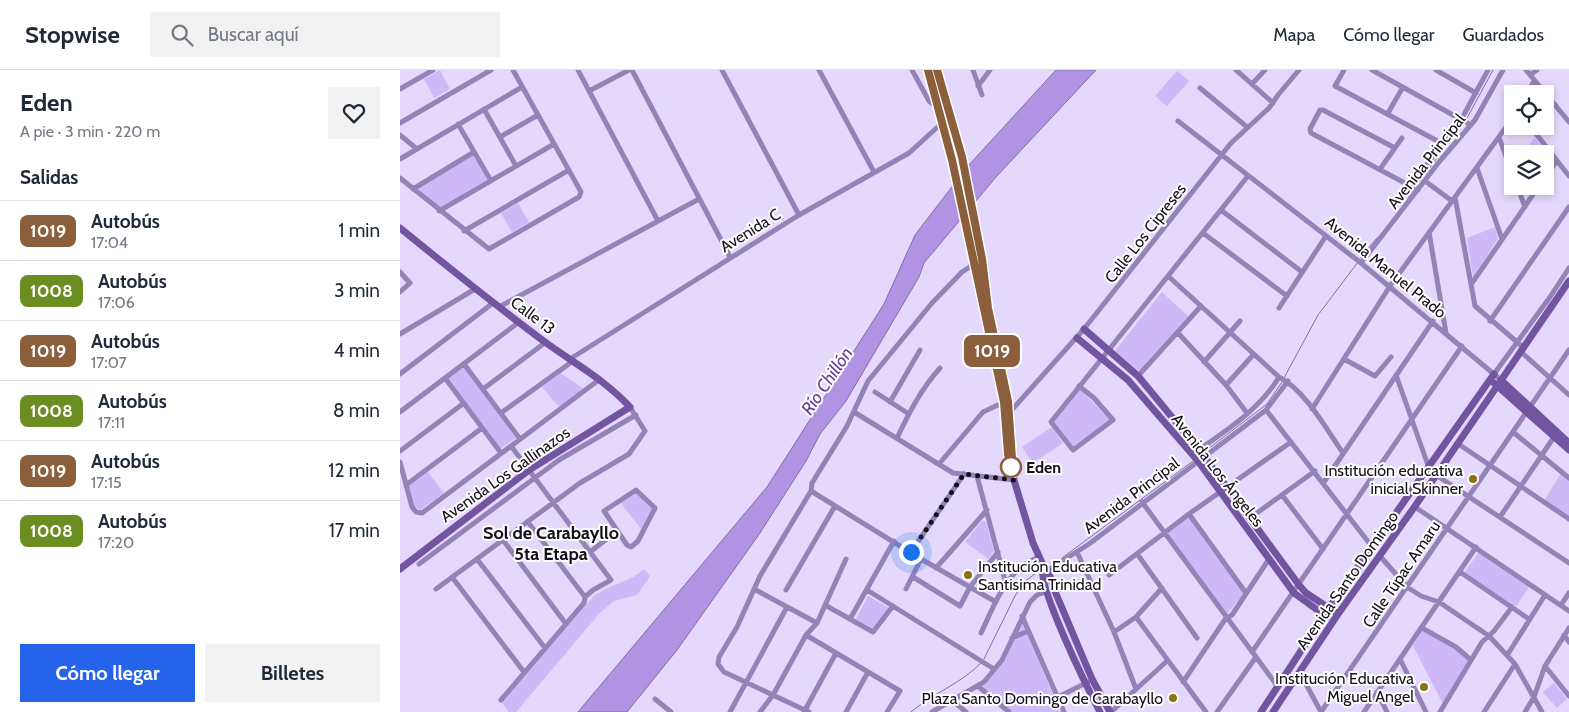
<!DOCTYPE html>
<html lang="es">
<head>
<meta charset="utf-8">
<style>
	:root { --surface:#fff; --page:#f2f2f3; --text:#1f2937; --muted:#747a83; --line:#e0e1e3; --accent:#2563eb }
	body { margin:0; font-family:Cabin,sans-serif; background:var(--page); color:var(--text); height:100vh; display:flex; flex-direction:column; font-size:19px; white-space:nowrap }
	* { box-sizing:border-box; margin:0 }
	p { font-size:16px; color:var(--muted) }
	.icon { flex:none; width:28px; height:28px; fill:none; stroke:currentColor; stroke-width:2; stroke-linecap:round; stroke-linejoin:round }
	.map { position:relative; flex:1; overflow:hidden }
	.details { display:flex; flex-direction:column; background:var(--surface); width:400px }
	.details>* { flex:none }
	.badge { padding:0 10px; border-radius:8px; font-size:18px; line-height:32px }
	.buttons { position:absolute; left:1104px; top:15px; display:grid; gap:10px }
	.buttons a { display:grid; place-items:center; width:50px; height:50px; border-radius:0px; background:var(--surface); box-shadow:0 2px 8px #0003; font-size:25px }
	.you { position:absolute; width:25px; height:25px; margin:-12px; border:4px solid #fff; border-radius:50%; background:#1a73e8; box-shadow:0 0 0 8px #1a73e833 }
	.map>.badge { position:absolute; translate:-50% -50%; box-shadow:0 0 0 2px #fff }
	h2 { padding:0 20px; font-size:19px; line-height:45px }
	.round { display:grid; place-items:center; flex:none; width:52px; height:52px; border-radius:0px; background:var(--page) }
	.headline { display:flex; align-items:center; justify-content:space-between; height:85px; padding:0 20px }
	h1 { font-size:24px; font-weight:700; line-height:38px }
	.button { display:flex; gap:10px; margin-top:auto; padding:10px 20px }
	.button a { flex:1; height:58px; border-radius:0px; background:var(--accent); color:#fff; font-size:20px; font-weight:700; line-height:58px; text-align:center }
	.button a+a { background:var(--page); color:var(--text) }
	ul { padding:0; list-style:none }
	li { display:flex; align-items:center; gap:15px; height:60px; padding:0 20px; border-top:1px solid var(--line) }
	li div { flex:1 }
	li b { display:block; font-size:19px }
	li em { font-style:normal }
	li .badge { min-width:55px; font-weight:700; text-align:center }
	header { display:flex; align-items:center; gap:30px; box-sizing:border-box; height:70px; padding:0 25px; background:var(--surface); border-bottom:1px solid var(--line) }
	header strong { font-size:24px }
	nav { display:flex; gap:28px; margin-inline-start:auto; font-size:18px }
	.search { width:350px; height:45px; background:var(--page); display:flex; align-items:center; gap:12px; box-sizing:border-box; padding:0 18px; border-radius:0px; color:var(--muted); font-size:19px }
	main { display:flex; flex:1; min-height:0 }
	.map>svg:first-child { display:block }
	.green { fill:#ceb9f8 }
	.water { fill:#b094e3; stroke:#816ca7 }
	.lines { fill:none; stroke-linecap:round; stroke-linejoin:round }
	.stream { stroke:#816ca7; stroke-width:1 }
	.street { stroke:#9483b7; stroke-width:5 }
	.secondary { stroke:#7155a1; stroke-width:7 }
	.line-casing { stroke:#fff; stroke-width:11 }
	.line { stroke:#8b5e3c; stroke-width:8 }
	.walk { stroke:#130f1b; stroke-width:5; stroke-dasharray:0 9 }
	.stop-dot { fill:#fff; stroke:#8b5e3c; stroke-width:2.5 }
	.poi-dot { fill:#8d7013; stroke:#fff; stroke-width:2 }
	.labels { text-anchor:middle; stroke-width:4; stroke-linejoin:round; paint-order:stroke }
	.street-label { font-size:16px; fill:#130f1b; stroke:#fff }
	.stop-label { font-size:16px; font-weight:bold; fill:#130f1b; stroke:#fff; text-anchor:start }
	.poi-label { font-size:16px; fill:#130f1b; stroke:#fff; text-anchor:end }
	.water-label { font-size:18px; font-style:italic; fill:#633d9a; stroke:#fff }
	.neighbourhood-label { font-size:18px; font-weight:bold; fill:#130f1b; stroke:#fff }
</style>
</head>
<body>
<header>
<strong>Stopwise</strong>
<div class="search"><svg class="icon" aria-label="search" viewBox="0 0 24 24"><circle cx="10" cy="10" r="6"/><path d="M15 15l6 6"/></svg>Buscar aquí</div>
<nav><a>Mapa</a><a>Cómo llegar</a><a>Guardados</a></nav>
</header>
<main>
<section class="details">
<div class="headline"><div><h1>Eden</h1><p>A pie · 3 min · 220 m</p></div><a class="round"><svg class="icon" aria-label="heart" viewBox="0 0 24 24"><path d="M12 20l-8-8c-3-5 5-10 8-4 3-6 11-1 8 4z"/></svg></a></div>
<h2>Salidas</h2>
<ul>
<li><span class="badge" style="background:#8b5e3c;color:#fff">1019</span><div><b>Autobús</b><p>17:04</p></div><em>1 min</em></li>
<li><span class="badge" style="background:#6b8e23;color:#fff">1008</span><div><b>Autobús</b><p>17:06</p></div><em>3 min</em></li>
<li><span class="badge" style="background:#8b5e3c;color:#fff">1019</span><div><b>Autobús</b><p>17:07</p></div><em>4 min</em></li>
<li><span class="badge" style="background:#6b8e23;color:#fff">1008</span><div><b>Autobús</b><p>17:11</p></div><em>8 min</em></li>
<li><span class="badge" style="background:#8b5e3c;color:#fff">1019</span><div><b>Autobús</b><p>17:15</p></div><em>12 min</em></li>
<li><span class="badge" style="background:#6b8e23;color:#fff">1008</span><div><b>Autobús</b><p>17:20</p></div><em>17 min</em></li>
</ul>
<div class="button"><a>Cómo llegar</a><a>Billetes</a></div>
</section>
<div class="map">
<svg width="1169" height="642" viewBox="0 0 1169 642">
	<rect width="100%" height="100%" fill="#e4d9fc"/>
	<path class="green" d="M40,0L50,19L34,28L24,9Z
		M777,1L789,11L767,36L755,26Z
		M1134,67L1154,91L1145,103V84H1124Z
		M73,85L87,110L39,138L18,118Z
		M118,133L129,152L112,162L101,143Z
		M1095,157L1098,169L1073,207L1067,168Z
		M762,222L788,246L739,301L715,281Z
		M64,297L116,368L100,379L48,308Z
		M161,303L184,319L159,337L142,317Z
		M680,319L710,350L673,376L654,352Z
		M652,357L663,373L633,393L622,377Z
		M28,402L44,423L20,440L14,436L9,416Z
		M1161,403L1169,411V447L1144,431Z
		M236,423L252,438L241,459L220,432Z
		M789,447L844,523L827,544L767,462Z
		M582,451L586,452L594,481L588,489L565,472Z
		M1079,482L1129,517L1116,537L1064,503Z
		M244,499L250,506L237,525L214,531L199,544L116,642H109L102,633L193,527C209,514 229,513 244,499Z
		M468,526L489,538L473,559L456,549Z
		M622,550L660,642H612L583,617L605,590Z
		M1022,561L1055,579L1068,590L1043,634L1013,576Z
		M1154,613L1167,629L1157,638L1143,622Z"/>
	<path class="water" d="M656,0H696L596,107L524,193L519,207L446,331L420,364L406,391L360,463L277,580L227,642H178L367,417L484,234L515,165L568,96Z"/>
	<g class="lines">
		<path class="stream" d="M1066,50L1093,0
			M1015,117L1064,53
			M1008,128L1013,121
			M960,188L977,168
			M884,308L918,245L958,192
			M804,382L867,334L882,312
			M662,488L793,391
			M584,589L615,526L624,512L639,501
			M511,642C533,623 561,614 582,592"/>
		<path class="street" d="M178,0L258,151
			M232,0L330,187
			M322,0L399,145
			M419,0L474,102
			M512,0L529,31L538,38
			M573,0L582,25
			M836,0L873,33
			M944,0L935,16L1043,74
			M972,0L1071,55
			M1036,0L1076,23
			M1126,0L1169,52
			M1130,5L1137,0
			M852,14L865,0
			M578,16L590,0
			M800,18L847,57
			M0,19L33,0
			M189,21L229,0
			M1127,24L1134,11
			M84,39L116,96
			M988,43L1003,17
			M778,51L961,193L1101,310
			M0,53L91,0
			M58,54L91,111
			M1130,56L1169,106
			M0,65L17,79
			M100,67L138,45
			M1099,67L1112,103
			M995,78L923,40H920L910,59L911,63L1018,120
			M0,89L122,17
			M1077,98L1102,169
			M980,99L1002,68
			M1145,107L1157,91
			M0,108L89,179L179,127L181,122L113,0
			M1025,111L1052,131
			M1011,115L1061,50L1088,0
			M1117,116L1125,137
			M13,119L74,82
			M1055,127L1075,236L1124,278
			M821,140L902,202
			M39,141L154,74
			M64,161L169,100
			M1029,162L1046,263
			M803,163L887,226
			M961,193L1039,92L1075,50L1103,0
			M0,202L10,213L0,222
			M768,206L879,307
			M1072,213L1139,116
			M1146,233L1169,198
			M99,237L299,129
			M879,238L926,166
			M1090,251L1169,137
			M778,263L826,315L847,343
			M0,264L75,219
			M1121,282L1169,325
			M170,289L399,145L509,83L542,53
			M944,289L975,306L991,287
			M804,292L840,251
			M64,294L120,369
			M0,304L93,233
			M1094,304L1147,231
			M996,305L1029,398
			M738,306L801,236
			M45,308L101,383
			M826,315L854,284
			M679,316L694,328L713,350L673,380L651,352C716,270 782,188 848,106
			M83,319L146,272
			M475,322L509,344
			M490,332L520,280
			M912,339L990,216L1112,49
			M866,340L973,478
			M0,342L119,252
			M454,342L553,403L614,410
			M610,342L684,259L831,73L869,38L878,25L899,0
			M101,343L173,291
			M1113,362L1169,408
			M497,368C509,343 521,319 540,298
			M1057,373L1169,449
			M0,381L64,333
			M797,381C827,360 860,339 879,307C905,320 927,360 943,383
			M0,392L12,437L16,442L22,443L200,309
			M539,394L583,342L604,332
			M1036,405L1169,493
			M577,406L606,514
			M924,412L1033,251
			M6,415L82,358
			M236,420L255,438L238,471L231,477L227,475L204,441Z
			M411,421L521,489L596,532
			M882,425L923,479
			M742,432L878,617
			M1015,437L1169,541
			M789,444L846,523
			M1100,447L1156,364
			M850,448L915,401
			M128,452L185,527
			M103,470L166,554
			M190,482L217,461
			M511,482L564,404
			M677,482L714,562L736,619
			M738,485L797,568
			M980,486L1007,517L1021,526L1039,532L1089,566L1115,594L1142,642
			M77,489L145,578
			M19,494L159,390L236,345
			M536,498L587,440
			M648,500L689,474L866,340L888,311
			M1060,502L1129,549
			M709,505L789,444L891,372
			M52,507L124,602
			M513,507L560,536L570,517L598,482
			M36,519L180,413L229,384L245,361L230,337
			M354,519L417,553
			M506,519L521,489
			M386,520L435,436
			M467,520L594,599
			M425,535L473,562L493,536
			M1161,535L1169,523
			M622,546L664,642
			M736,547L806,642
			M450,549L494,471
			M1022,558L1056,577L1071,590
			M714,562L736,547L762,518
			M581,563C595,534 606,499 639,487
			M406,565L500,621L487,642
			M1164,565L1169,572
			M612,568L628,561
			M852,582L1062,276
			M1108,584L1145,525
			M1000,589L1026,642
			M1145,596L1169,626
			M900,603L921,642
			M783,612L826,548L832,545L869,489
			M579,617L609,642
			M977,622L987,642
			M656,628L688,612
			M255,629L271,642
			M101,630L184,533L185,527L193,520L211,510L111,376
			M553,631L566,642
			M330,642L387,537
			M360,642L373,625L406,565L417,553L446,489
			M404,642L436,583
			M409,642L324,602L318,594L319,587L337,557L360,506L411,421L412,413L447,356L468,311L532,233L562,202L573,195
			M446,642L468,602
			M532,642L584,612L602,590L630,532L637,525L648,521
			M711,642L767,591
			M817,642L856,587
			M921,642L1169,280
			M964,642L1076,477
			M1040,642L1082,572L1094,561L1112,537
			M1084,642L1115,594
			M1125,642L1134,627L1145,596L1169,558"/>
		<path class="secondary" d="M528,0L552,90L604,332L607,371
			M537,0L562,87L582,189L588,238L608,331L614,410L633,473L643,495L648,500L654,519L692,609L710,642
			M0,158C48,197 95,235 145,272C175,294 204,309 230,337L129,400L0,499
			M684,259L738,306L804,386L899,515L906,523L938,544
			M677,268L728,310L798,391L894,523L927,547
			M1101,310L1169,373
			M1094,313L1169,380
			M643,495C635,513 689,621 700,642
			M861,642L929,538L1094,304
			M873,642L938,544L1013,439L1169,211"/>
	</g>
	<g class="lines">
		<g class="line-casing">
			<path id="line" d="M528,0L552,90L604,332L608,384L613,403L608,331L588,238L582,189L562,87L537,0"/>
		</g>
		<use href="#line" class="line"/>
		<path class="walk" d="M511,482L564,404L614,410L611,397"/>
	</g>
	<circle class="stop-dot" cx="611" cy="397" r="10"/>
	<g class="poi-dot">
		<circle cx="1073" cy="409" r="5"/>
		<circle cx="568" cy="505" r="5"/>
		<circle cx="1024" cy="617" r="5"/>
		<circle cx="773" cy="628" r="5"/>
	</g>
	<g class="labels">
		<g class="street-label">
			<text transform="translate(1026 91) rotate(-52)" y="6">Avenida Principal</text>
			<text transform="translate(350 160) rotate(-32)" y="6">Avenida C</text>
			<text transform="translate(745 163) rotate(-52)" y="6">Calle Los Cipreses</text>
			<text transform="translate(986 197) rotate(39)" y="6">Avenida Manuel Prado</text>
			<text transform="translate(133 245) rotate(37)" y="6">Calle 13</text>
			<text transform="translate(818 400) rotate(52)" y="6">Avenida Los Ángeles</text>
			<text transform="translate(105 404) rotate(-35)" y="6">Avenida Los Gallinazos</text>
			<text transform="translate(731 425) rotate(-37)" y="6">Avenida Principal</text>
			<text transform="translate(1001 504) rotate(-56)" y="6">Calle Túpac Amaru</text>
			<text transform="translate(947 510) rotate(-55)" y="6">Avenida Santo Domingo</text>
		</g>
		<g class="stop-label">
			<text x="626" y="403">Eden</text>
		</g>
		<g class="poi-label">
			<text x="1063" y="406">Institución educativa<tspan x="1063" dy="18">inicial Skinner</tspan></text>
			<text x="578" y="502" text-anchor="start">Institución Educativa<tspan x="578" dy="18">Santisima Trinidad</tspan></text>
			<text x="1014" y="614">Institución Educativa<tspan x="1014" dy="18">Miguel Angel</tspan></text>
			<text x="763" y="634">Plaza Santo Domingo de Carabayllo</text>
		</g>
		<g class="water-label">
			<text transform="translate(427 311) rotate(-56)" y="6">Río Chillón</text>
		</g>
		<g class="neighbourhood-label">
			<text x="151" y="469">Sol de Carabayllo<tspan x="151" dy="21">5ta Etapa</tspan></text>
		</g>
	</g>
</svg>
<div class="buttons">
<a><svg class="icon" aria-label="locate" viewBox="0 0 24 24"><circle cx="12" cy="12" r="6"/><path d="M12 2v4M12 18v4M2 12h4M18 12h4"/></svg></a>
<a><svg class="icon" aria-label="layers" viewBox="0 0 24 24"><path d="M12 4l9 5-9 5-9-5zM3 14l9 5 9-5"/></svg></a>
</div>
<div class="you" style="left:511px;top:482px"></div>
<b class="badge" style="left:592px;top:281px;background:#8b5e3c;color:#fff">1019</b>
</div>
</main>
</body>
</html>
